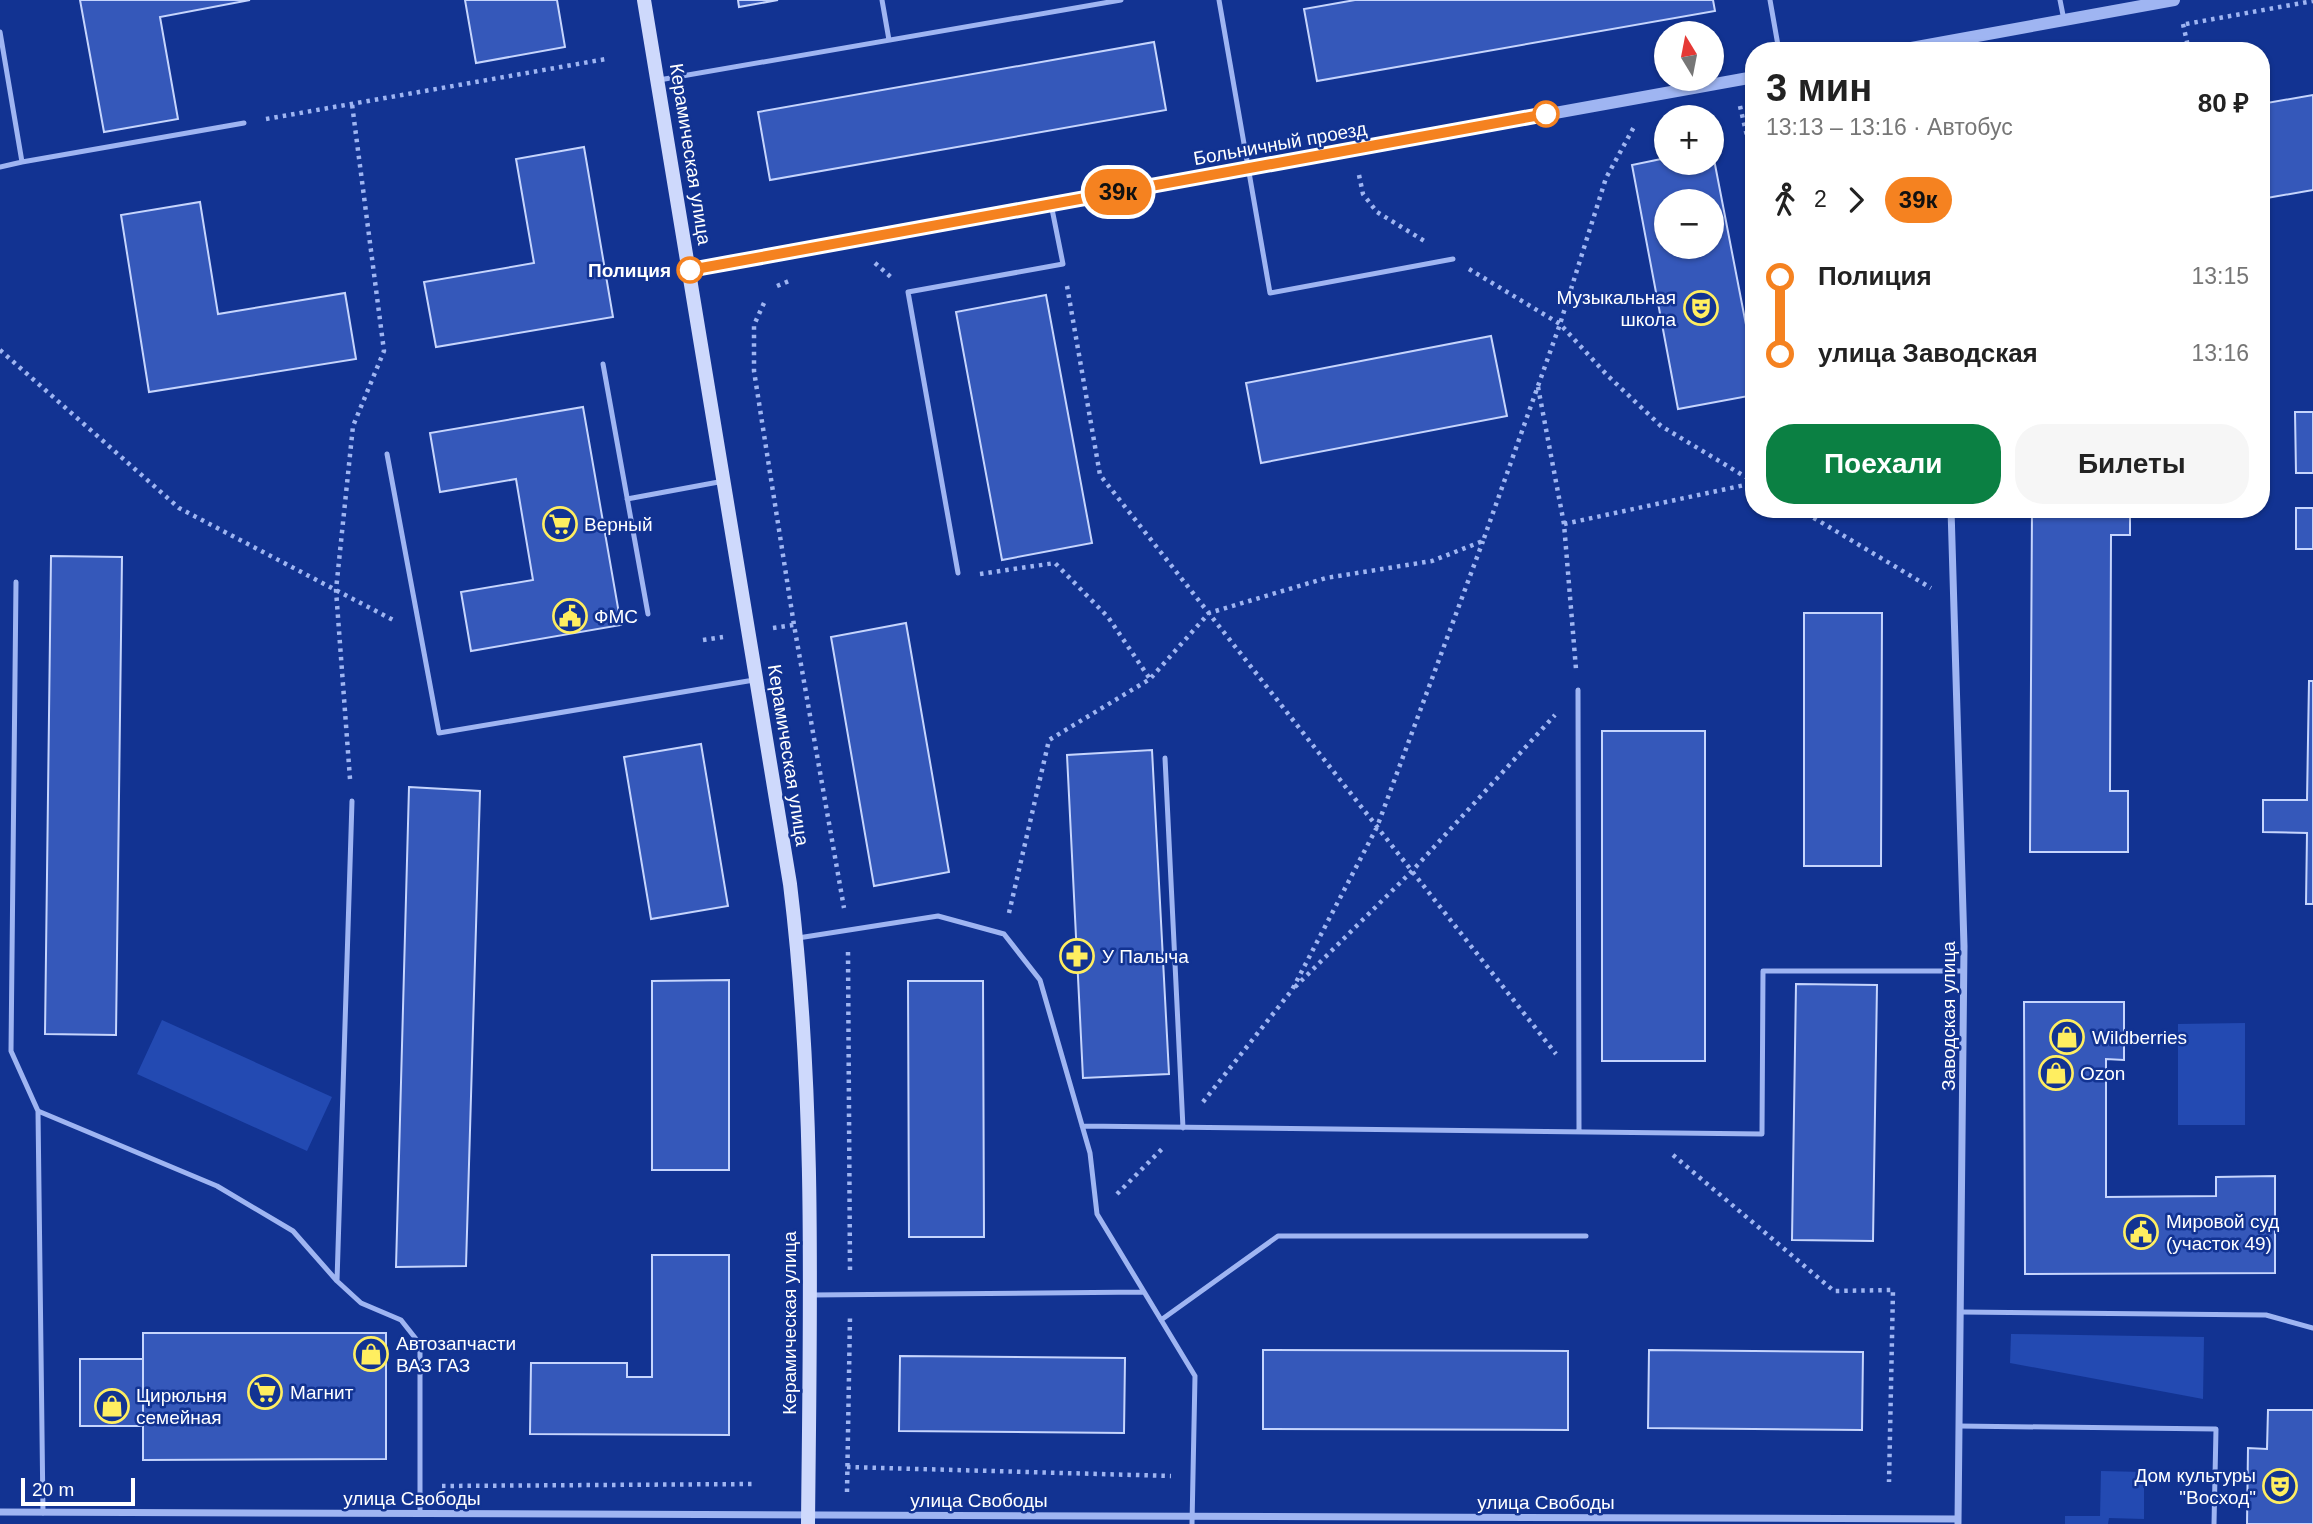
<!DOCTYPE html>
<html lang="ru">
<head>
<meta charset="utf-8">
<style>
	:root { --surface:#fff; --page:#f6f6f6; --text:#222; --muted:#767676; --accent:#0b8043 }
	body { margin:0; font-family:Helvetica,sans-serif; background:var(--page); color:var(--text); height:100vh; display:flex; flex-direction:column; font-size:26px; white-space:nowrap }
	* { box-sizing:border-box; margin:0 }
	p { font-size:23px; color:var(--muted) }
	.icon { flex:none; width:38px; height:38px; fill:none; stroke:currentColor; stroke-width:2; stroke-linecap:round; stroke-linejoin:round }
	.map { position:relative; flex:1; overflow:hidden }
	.details { position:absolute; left:1745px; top:42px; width:525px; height:476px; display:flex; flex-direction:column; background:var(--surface); border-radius:28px; box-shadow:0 2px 5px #0004 }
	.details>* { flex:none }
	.badge { padding:0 14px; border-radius:23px; font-size:24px; line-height:46px }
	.needle { width:46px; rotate:350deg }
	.fabs { position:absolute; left:1654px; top:21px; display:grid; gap:14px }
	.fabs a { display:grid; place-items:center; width:70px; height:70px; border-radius:50%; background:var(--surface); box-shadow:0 2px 5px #0004; font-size:35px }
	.scale { position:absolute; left:21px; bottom:18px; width:114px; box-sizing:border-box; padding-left:7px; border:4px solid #fff; border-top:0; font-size:19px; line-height:24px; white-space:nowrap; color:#fff; -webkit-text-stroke:5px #123392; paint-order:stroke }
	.map>.badge { position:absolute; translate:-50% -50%; box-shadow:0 0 0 4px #fff }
	.legs { display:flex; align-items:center; gap:10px; height:77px; padding:0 21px; font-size:23px }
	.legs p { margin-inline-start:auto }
	.headline { display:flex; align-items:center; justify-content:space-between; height:119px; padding:0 21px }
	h1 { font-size:38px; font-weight:700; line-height:52px }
	.button { display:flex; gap:14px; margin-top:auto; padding:14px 21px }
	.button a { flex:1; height:80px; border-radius:28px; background:var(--accent); color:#fff; font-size:28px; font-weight:700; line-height:80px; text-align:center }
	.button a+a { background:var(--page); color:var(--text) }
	ul { padding:0 21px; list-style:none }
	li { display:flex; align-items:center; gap:24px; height:77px; font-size:26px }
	li i { display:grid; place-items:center; width:10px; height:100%; margin:0 9px; background:currentColor }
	li i::after { content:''; width:18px; height:18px; margin:-9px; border:5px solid; border-radius:50%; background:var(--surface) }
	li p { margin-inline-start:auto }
	li:first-child i { background:linear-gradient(#0000 50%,currentColor 0) }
	li:last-child i { background:linear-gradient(currentColor 50%,#0000 0) }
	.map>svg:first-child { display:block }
	.green { fill:#234ab2 }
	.building { fill:#3558ba; stroke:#c6d5fd; stroke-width:2; fill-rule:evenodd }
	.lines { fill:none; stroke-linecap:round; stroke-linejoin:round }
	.path { stroke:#9fb5f2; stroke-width:4.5; stroke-dasharray:3.5 5; stroke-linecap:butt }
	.service { stroke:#9fb5f2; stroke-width:5 }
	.minor { stroke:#9fb5f2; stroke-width:7 }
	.tertiary { stroke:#9fb5f2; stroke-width:12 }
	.secondary { stroke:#ced9fc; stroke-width:14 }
	.line-1-casing { stroke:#fff; stroke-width:16 }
	.line-1 { stroke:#f58220; stroke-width:10 }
	.stop-1-dot { fill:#fff; stroke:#f58220; stroke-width:3.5 }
	.labels { text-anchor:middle; stroke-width:5; stroke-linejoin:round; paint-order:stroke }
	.street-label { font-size:19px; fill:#fff; stroke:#123392 }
	.stop-label { font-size:19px; font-weight:bold; fill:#fff; stroke:#123392; text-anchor:end }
	.poi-label { font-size:19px; fill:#fff; stroke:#123392; text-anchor:start }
</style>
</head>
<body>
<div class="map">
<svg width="2313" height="1524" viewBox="0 0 2313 1524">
	<rect width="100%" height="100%" fill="#123392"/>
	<path class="green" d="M162,1020L332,1097L307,1151L137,1074Z
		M2245,1023V1125H2178V1024Z
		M2011,1334L2204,1337L2203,1399L2010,1363Z
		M2101,1471L2144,1472V1519L2109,1518L2108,1524H2065V1516H2100Z"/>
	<path class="building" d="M80,0H250L160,17L178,119L104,132Z
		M465,0H557L565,47L476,63Z
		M738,0H778L739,7Z
		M1355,0H1713L1715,11L1317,81L1304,9Z
		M1154,42L1166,110L770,180L758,112Z
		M2313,95V190L2261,199V104Z
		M584,147L613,317L436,347L424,282L534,263L516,159Z
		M1712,149L1754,366V395L1678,409L1632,165L1666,158V163H1712ZM1666,201H1712V247H1666Z
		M200,202L218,314L345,293L356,359L149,392L121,215Z
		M1046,295L1092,543L1002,560L956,312Z
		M1491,336L1507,416L1261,463L1246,383Z
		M583,407L621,625L471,651L461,592L533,580L516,479L440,492L430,433Z
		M2295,412H2313V473H2296Z
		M2296,508H2313V549H2296Z
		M2032,509H2130V535H2111L2110,791H2128V852H2030Z
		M51,556L122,557L116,1035L45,1034Z
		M1804,613H1882L1881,866H1804Z
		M906,623L949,872L874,886L831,637Z
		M2309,681H2313V904H2306L2307,833L2263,832V800H2307Z
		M1602,731H1705V1061H1602Z
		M701,744L728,906L651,919L624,757Z
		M1152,750L1169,1074L1083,1078L1067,755Z
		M409,787L480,791L466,1266L396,1267Z
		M729,980V1170H652V981Z
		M908,981H983L984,1237H909Z
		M1796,984L1877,985L1873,1241L1792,1240Z
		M2024,1002H2124V1060L2106,1059V1197L2216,1196V1177L2275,1176V1273L2025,1274Z
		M652,1255H729V1435L530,1434L531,1363H627V1377H652Z
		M143,1333H386V1459L143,1460Z
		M1263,1350L1568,1351V1430L1263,1429Z
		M1649,1350L1863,1352L1862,1430L1648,1428Z
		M900,1356L1125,1358L1124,1433L899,1431Z
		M80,1359H143V1426H80Z
		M2268,1410H2313V1524H2247L2248,1448L2267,1449Z"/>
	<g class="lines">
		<path class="path" d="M2183,24L2189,51
			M2186,24L2313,1
			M1740,106L1754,166
			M266,119L606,59
			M1359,175L1363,194L1377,212L1426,242
			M875,263L892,278
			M1469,269L1560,324L1607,375L1661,426L1754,482
			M777,286L789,281
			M1067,286L1100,475L1556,1054
			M764,303L754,325V371L794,625L844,908
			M0,350L179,508L395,621
			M1538,387L1564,524L1576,669
			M1799,509L1931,588
			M1564,524L1754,483
			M980,574L1055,563L1108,617L1150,679
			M773,628L794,625
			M703,640L723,637
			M350,779L336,590L353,426L384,351L352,104
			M1009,913L1049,740L1150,679L1209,613L1326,578L1432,561L1483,541L1560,324L1606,178L1635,125
			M848,952L850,1272
			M1295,987L1413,870L1555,715
			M1203,1102L1292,990L1377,827L1483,541
			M1673,1155L1834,1291L1893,1290L1889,1482
			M1117,1194L1163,1148
			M847,1467L1171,1476
			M442,1486L754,1484
			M847,1492L850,1316"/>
		<path class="service" d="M882,0L889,40
			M1219,0L1270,293L1453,259
			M1770,0L1779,51
			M2060,0L2064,20
			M0,32L22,162L0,167
			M659,80L1121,0
			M22,162L244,123
			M603,364L648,614
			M387,454L439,733L754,680
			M627,499L724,481
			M958,573L908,292L1063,264L1051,204
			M16,582L11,1051L38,1111L217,1186L293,1231L337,1281L361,1303L401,1320L420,1344V1514
			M1578,690L1579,1132
			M1165,758L1183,1128
			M798,938L938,916L1004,934L1040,980L1090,1153L1097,1214L1195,1376L1192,1524
			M38,1111L43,1513
			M1082,1126L1762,1134L1763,971H1964
			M337,1281L352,801
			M811,1295L1144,1292
			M1961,1312L2266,1315L2313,1328
			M1161,1320L1278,1236H1586
			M1959,1426L2216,1429L2214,1524"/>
		<path class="minor" d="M1951,509L1964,946L1958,1523
			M0,1512L1958,1519"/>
		<path class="tertiary" d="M1895,51L2174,0
			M690,270L1754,77"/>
		<path class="secondary" d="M644,0L790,884C816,1096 810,1311 808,1524"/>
	</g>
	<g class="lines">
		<g class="line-1-casing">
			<path id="line-1" d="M690,270L1546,114"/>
		</g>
		<use href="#line-1" class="line-1"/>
	</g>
	<defs>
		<g id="theatre-ring" transform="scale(1.75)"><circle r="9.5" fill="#123392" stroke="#ffee60" stroke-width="1.5"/><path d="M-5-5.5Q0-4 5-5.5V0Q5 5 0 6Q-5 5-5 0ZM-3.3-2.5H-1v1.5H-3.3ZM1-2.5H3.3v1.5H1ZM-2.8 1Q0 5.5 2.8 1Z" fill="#ffee60"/></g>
		<g id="supermarket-ring" transform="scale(1.75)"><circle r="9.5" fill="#123392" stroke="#ffee60" stroke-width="1.5"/><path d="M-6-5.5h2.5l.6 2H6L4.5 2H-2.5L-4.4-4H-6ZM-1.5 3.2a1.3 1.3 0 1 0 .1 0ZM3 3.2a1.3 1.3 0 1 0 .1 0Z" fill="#ffee60"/></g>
		<g id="civic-ring" transform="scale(1.75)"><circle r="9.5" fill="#123392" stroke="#ffee60" stroke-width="1.5"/><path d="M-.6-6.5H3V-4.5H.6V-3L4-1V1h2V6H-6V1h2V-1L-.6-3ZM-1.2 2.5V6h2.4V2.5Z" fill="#ffee60"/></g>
		<g id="pharmacy-ring" transform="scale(1.75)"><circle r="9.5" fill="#123392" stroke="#ffee60" stroke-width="1.5"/><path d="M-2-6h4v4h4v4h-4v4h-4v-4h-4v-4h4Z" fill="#ffee60"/></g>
		<g id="shop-ring" transform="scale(1.75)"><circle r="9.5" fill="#123392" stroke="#ffee60" stroke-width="1.5"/><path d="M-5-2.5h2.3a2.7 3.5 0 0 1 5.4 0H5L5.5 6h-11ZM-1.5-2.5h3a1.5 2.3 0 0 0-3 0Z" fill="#ffee60"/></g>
	</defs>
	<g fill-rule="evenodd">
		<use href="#theatre-ring" x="1701" y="308"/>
		<use href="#supermarket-ring" x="560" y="524"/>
		<use href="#civic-ring" x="570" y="616"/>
		<use href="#pharmacy-ring" x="1077" y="956"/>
		<use href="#shop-ring" x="2067" y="1037"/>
		<use href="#shop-ring" x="2056" y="1073"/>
		<use href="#civic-ring" x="2141" y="1232"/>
		<use href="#shop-ring" x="371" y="1354"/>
		<use href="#supermarket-ring" x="265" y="1392"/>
		<use href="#shop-ring" x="112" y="1406"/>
		<use href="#theatre-ring" x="2280" y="1486"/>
	</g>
	<g class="stop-1-dot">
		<circle cx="1546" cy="114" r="12"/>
		<circle cx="690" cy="270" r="12"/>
	</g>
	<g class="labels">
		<g class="street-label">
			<text transform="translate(1280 143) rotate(-10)" y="7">Больничный проезд</text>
			<text transform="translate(691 154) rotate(81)" y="7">Керамическая улица</text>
			<text transform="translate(789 755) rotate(81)" y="7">Керамическая улица</text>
			<text transform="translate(1948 1016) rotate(-90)" y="7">Заводская улица</text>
			<text transform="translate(789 1323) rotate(-90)" y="7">Керамическая улица</text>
			<text x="412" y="1505">улица Свободы</text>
			<text x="979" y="1507">улица Свободы</text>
			<text x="1546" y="1509">улица Свободы</text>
		</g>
		<g class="stop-label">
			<text x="671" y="277">Полиция</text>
		</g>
		<g class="poi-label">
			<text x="1676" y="304" text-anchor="end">Музыкальная<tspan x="1676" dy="22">школа</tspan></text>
			<text x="584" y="531">Верный</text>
			<text x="594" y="623">ФМС</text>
			<text x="1102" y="963">У Палыча</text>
			<text x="2092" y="1044">Wildberries</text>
			<text x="2080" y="1080">Ozon</text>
			<text x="2166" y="1228">Мировой суд<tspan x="2166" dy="22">(участок 49)</tspan></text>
			<text x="396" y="1350">Автозапчасти<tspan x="396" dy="22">ВАЗ ГАЗ</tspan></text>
			<text x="290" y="1399">Магнит</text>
			<text x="136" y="1402">Цирюльня<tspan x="136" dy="22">семейная</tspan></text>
			<text x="2256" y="1482" text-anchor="end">Дом культуры<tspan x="2256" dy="22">"Восход"</tspan></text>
		</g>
	</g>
</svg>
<div class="fabs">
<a><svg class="needle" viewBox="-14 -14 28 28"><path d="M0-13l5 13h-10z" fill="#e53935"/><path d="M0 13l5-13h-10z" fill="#767676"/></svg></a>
<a>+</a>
<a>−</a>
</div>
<div class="scale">20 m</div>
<b class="badge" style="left:1118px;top:192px;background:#f58220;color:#111">39к</b>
<section class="details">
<div class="headline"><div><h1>3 мин</h1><p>13:13 – 13:16 · Автобус</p></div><b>80 ₽</b></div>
<div class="legs"><svg class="icon" aria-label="walk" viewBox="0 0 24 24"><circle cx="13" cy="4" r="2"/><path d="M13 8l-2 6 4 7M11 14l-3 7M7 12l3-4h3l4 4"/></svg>2<svg class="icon" aria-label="forward" viewBox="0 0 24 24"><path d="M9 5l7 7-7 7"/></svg><b class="badge" style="background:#f58220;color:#111">39к</b></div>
<ul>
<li><i style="color:#f58220"></i><b>Полиция</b><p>13:15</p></li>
<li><i style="color:#f58220"></i><b>улица Заводская</b><p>13:16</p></li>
</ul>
<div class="button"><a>Поехали</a><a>Билеты</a></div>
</section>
</div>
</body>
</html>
